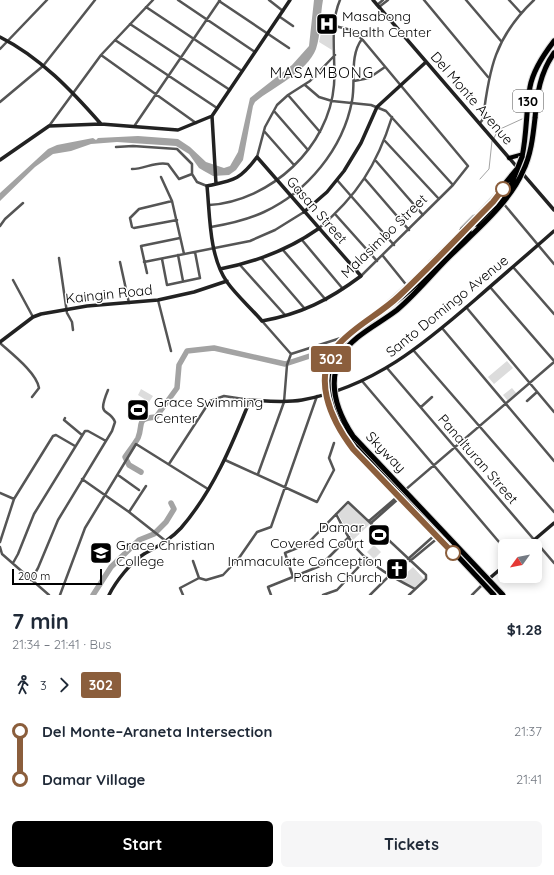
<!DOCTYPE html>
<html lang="en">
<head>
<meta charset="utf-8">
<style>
	:root { --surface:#fff; --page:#f6f6f7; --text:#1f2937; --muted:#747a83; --accent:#000 }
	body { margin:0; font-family:Quicksand,sans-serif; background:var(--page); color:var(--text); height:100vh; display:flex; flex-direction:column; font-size:15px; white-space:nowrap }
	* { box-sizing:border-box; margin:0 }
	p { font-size:13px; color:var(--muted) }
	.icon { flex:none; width:22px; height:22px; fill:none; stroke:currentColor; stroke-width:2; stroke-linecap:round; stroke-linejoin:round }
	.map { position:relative; height:595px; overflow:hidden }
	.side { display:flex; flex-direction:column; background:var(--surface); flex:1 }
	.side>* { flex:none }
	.badge { padding:0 8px; border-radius:3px; font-size:14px; line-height:26px }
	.needle { width:26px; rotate:237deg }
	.controls { position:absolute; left:498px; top:539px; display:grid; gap:8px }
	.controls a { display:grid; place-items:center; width:44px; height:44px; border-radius:6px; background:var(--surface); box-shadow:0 2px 10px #0003; font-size:20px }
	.scale { position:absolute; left:12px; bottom:10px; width:90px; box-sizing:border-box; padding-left:4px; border:2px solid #000; border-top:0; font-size:11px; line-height:14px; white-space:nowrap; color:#000; -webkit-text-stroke:3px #fff; paint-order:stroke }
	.map>.badge { position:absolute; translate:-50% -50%; box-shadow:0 0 0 2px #fff }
	.legs { display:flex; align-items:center; gap:6px; height:44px; padding:0 12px; font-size:13px }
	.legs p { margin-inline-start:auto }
	.headline { display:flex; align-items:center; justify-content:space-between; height:68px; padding:0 12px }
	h1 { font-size:22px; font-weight:700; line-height:30px }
	.primary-button { display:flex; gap:8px; margin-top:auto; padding:8px 12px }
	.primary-button a { flex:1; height:46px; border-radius:6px; background:var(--accent); color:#fff; font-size:16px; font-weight:700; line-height:46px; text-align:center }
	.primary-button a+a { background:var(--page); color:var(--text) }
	ul { padding:0 12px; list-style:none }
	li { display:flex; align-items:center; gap:14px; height:48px; font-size:15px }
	li i { display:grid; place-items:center; width:6px; height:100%; margin:0 5px; background:currentColor }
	li i::after { content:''; width:10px; height:10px; margin:-5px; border:3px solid; border-radius:50%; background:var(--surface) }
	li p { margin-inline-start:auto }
	li:first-child i { background:linear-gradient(#0000 50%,currentColor 0) }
	li:last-child i { background:linear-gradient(currentColor 50%,#0000 0) }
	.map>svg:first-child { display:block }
	.green { fill:#dcdcdc }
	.water { fill:#a3a3a3 }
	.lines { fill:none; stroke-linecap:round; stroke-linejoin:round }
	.stream { stroke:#a3a3a3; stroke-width:1 }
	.river { stroke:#a3a3a3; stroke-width:5.5 }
	.primary-casing { stroke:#dbdbdb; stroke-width:6 }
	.highway-casing { stroke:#dbdbdb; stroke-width:7 }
	.street { stroke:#555; stroke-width:2.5 }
	.secondary { stroke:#222; stroke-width:3.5 }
	.primary { stroke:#000; stroke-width:4 }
	.highway { stroke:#000; stroke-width:5 }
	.highway-bridge-casing { stroke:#dbdbdb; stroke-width:7; stroke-linecap:butt }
	.highway-bridge { stroke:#000; stroke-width:5 }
	.line-1-casing { stroke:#fff; stroke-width:9 }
	.line-1 { stroke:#8b5e3c; stroke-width:6 }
	.stop-1-dot { fill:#fff; stroke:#8b5e3c; stroke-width:2 }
	.labels { text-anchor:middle; stroke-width:3; stroke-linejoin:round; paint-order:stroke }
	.shield { fill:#fff; stroke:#4c4c4c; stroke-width:1 }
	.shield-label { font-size:13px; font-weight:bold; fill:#000 }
	.poi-label { font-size:14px; fill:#000; stroke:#fff; text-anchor:start }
	.street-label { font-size:14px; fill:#000; stroke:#fff }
	.neighbourhood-label { font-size:15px; letter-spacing:1px; fill:#000; stroke:#fff }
</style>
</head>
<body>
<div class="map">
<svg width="554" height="595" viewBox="0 0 554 595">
	<rect width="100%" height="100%" fill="#fff"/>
	<path class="green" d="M322,28L332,29V50L319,42Z
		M507,361L513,368L494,384L488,377Z
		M512,388L517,394L508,401L503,395Z
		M141,389L153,396L149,402L138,395Z
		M347,504H349L370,524L353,540L338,514Z
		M374,545L381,552L374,559L367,552Z
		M413,567L425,580L415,588L399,580Z"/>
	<path class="water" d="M314,0H323C320,16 321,34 316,49C307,72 273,87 255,102L253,106L243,160L236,170L229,175L213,176L204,171L199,168L189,154L176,146L117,142L91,144L71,151L53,154L35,167L0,201V193L48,149L57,145L93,138L96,140L98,138L138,136L178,139L190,147L206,162L224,168L230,166L238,152L250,98L292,65L309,46Z
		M132,405L135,408L137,405L147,412L143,417L130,408Z"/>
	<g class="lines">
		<path class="stream" d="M494,138L498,130L522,119
			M480,179L489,169L492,141
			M471,231L475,226
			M350,341L355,335L392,307"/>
		<path class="river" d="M141,472L129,465L125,457C129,451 134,445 138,438C144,423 135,419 156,417L177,388L179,365L187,351L214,348L285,364L319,353L331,347
			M93,595L111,567L139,540L154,534L166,522L174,509L171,503"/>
		<g class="primary-casing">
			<path id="primary" d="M509,158L520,155
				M340,344C304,386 339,433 370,465"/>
		</g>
		<g class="highway-casing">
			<path id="highway" d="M535,118C537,94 540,73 554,53
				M522,157C527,134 526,110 530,87C533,70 544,54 554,41
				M501,191L509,184"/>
		</g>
		<path class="street" d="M178,0L255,52
			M269,0L283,11
			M424,0L488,77
			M466,0L501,41
			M509,0L521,13
			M219,1L289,48
			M377,5L383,0
			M146,7L242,71
			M379,7L388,0
			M280,17L293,26
			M130,24L230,90
			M335,26L351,30L362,39L468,166L453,185L361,276
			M115,40L217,108
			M0,49L47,0
			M101,55L196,123
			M354,81L369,78L385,67
			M305,85L319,97L332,101L371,105L386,111L453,185
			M288,95L320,132
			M0,102L43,66L95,0
			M274,111L308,150
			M480,123L483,119C489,69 495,37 534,0
			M135,125L220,0
			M49,126L101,55L153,0
			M264,131L294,165
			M385,141L439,199
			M116,147L133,146L177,149L192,164V174L197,182L207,186
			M257,157L265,127L277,105L288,95L310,81L335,55
			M376,161L423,215
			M132,169C145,169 155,161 168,164L179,179L192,174
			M161,177L172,201L184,254
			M365,179L409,230
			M337,180L394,245
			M172,201L139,209L130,218L132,227L134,228L177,220
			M503,203L554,264
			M209,205C271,201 329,147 334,85C336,58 329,25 340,0
			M335,214L377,261
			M0,226L5,219L23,203
			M211,227C229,224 247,220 264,212C307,192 343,149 352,101C356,81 349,56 362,39
			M318,229C357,196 377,165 392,117
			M302,240L343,289
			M283,250L326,300
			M178,255L183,281
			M383,256L408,287
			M59,258L67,313L72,322L73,330
			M162,259L167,285L200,278L195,252
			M262,259L305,309
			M120,262L129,303
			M144,262L250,241L275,230L304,212
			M240,265L285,315
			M513,267L554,314
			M147,273L141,246L180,238
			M13,280L33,317
			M490,287L554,361
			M158,300L171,351
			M466,307L554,412
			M262,321L291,354
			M442,328L554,461
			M0,343C11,353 37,373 39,388L32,397
			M414,351L554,512
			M387,368L554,563
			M362,381L505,549
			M527,401L537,392
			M421,407L432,397
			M65,418L64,420L82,435
			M225,460L317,502L334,470L329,458L334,443
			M169,464L210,401L224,396L250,400
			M258,474L284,402L287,365L291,354L347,336
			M118,475L139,490
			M82,479L129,512L167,542
			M0,493L14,499
			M129,512L146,486
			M336,514C342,525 348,539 357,549C373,567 394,578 415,589
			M369,521L554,362
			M371,523L406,492
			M0,542L14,499L53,436L56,435L75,446
			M0,547L2,554L49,595
			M408,559L436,534L442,531
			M193,561L199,578
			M410,561L439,537
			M13,563L18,554L34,514L85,431H88L106,441
			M293,577L285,553L307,544L348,502L426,575V579L409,595
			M31,580L38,568L58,520L112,431L115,422C109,407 96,419 108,390
			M60,595L85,528L136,444L208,489
			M183,595L180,588L199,578L206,580L223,575L239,558L257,532L271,527L317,396
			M271,595L268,587L320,566L349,537
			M323,595L337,590L367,558
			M370,595L389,576
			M472,595L483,584"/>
		<path class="secondary" d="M373,0L554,210
			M0,37C40,57 72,91 101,124
			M212,116L216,184
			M257,157L361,276C329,300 301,314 262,321C251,308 237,296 227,282C209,256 210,216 207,186C234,180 240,180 257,157Z
			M0,160L49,126L101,124L178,130L212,116L290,0
			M304,212L327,192L344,171L361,143L377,107L426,62
			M220,269C256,262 288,250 318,229
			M0,342L33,317L41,314L87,306L158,300L194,292L227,281
			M527,546L554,523
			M483,584L505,565
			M109,595C116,581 131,562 144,554C158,546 170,540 181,528C213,491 232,445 250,400C267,401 285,403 302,400C373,387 423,345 476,299C502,276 528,254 554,231"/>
		<use href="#primary" class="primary"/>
		<use href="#highway" class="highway"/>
		<g class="highway-bridge-casing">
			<path id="highway-bridge" d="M498,192L516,170
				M474,220L501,191
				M476,224L509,190L522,157
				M462,230L475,217
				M469,231C448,253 427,276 404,295C388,308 369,317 354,331C315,366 324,406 353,444L494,595
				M465,232L477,220
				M430,264L466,229
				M387,305L433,263
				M503,595L353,436C337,412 327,383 341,356C352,336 379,324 397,310C415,295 431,275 448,258C473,233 509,204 523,171C531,155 533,136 535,118"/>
		</g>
		<use href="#highway-bridge" class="highway-bridge"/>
	</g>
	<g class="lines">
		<g class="line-1-casing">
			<path id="line-1" d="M453,553L353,449C331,420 310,376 339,344C356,325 380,314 399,296C431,266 462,233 493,202L503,189"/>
		</g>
		<use href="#line-1" class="line-1"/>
	</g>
	<defs>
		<g id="hospital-square" transform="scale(1.15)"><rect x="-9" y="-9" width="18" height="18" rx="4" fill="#000" stroke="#fff"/><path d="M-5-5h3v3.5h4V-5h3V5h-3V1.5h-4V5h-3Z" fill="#fff"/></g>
		<g id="stadium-square" transform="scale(1.15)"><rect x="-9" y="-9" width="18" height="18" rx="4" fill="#000" stroke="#fff"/><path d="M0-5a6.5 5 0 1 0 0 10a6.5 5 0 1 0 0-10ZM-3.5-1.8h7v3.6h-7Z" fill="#fff"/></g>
		<g id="university-square" transform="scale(1.15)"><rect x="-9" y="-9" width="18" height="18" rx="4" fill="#000" stroke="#fff"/><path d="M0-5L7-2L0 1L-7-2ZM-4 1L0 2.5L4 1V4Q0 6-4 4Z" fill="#fff"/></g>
		<g id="church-square" transform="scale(1.15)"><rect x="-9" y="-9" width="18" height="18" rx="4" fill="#000" stroke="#fff"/><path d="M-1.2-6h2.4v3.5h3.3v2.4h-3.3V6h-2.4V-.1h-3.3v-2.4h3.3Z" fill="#fff"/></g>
	</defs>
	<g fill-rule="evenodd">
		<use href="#hospital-square" x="327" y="24"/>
		<use href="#stadium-square" x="138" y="410"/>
		<use href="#stadium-square" x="379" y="535"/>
		<use href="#university-square" x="101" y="553"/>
		<use href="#church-square" x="397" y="569"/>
	</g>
	<g class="stop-1-dot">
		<circle cx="503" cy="189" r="7"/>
		<circle cx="453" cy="553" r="7"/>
	</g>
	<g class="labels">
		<rect class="shield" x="513" y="90" width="30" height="22" rx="3"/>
		<g class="shield-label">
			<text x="528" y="106">130</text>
		</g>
		<g class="poi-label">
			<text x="342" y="21">Masabong<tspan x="342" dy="16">Health Center</tspan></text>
			<text x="154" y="407">Grace Swimming<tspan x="154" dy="16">Center</tspan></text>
			<text x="364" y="532" text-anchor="end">Damar<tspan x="364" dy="16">Covered Court</tspan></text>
			<text x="116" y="550">Grace Christian<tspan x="116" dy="16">College</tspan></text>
			<text x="382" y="566" text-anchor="end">Immaculate Conception<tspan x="382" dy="16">Parish Church</tspan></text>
		</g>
		<g class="street-label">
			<text transform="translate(472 98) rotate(49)" y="5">Del Monte Avenue</text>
			<text transform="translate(317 210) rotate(49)" y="5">Gasan Street</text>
			<text transform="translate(384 236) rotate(-44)" y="5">Malasimbo Street</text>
			<text transform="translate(109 294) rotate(-6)" y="5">Kaingin Road</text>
			<text transform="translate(447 306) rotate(-39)" y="5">Santo Domingo Avenue</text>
			<text transform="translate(386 452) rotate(46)" y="5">Skyway</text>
			<text transform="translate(478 459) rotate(49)" y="5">Panalturan Street</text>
		</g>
		<g class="neighbourhood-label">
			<text x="322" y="78">MASAMBONG</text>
		</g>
	</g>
</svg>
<div class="controls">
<a><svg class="needle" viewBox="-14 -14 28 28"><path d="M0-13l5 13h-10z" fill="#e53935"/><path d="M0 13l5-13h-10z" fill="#747a83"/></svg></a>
</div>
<div class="scale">200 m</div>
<b class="badge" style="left:331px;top:359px;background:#8b5e3c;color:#fff">302</b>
</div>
<section class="side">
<div class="headline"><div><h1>7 min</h1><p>21:34 – 21:41 · Bus</p></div><b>$1.28</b></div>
<div class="legs"><svg class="icon" aria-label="walk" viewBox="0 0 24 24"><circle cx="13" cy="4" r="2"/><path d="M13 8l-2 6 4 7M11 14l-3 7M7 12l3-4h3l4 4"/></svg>3<svg class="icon" aria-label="forward" viewBox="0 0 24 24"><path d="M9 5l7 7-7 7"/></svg><b class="badge" style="background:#8b5e3c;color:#fff">302</b></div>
<ul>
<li><i style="color:#8b5e3c"></i><b>Del Monte–Araneta Intersection</b><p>21:37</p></li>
<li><i style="color:#8b5e3c"></i><b>Damar Village</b><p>21:41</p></li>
</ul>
<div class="primary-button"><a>Start</a><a>Tickets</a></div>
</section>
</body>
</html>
